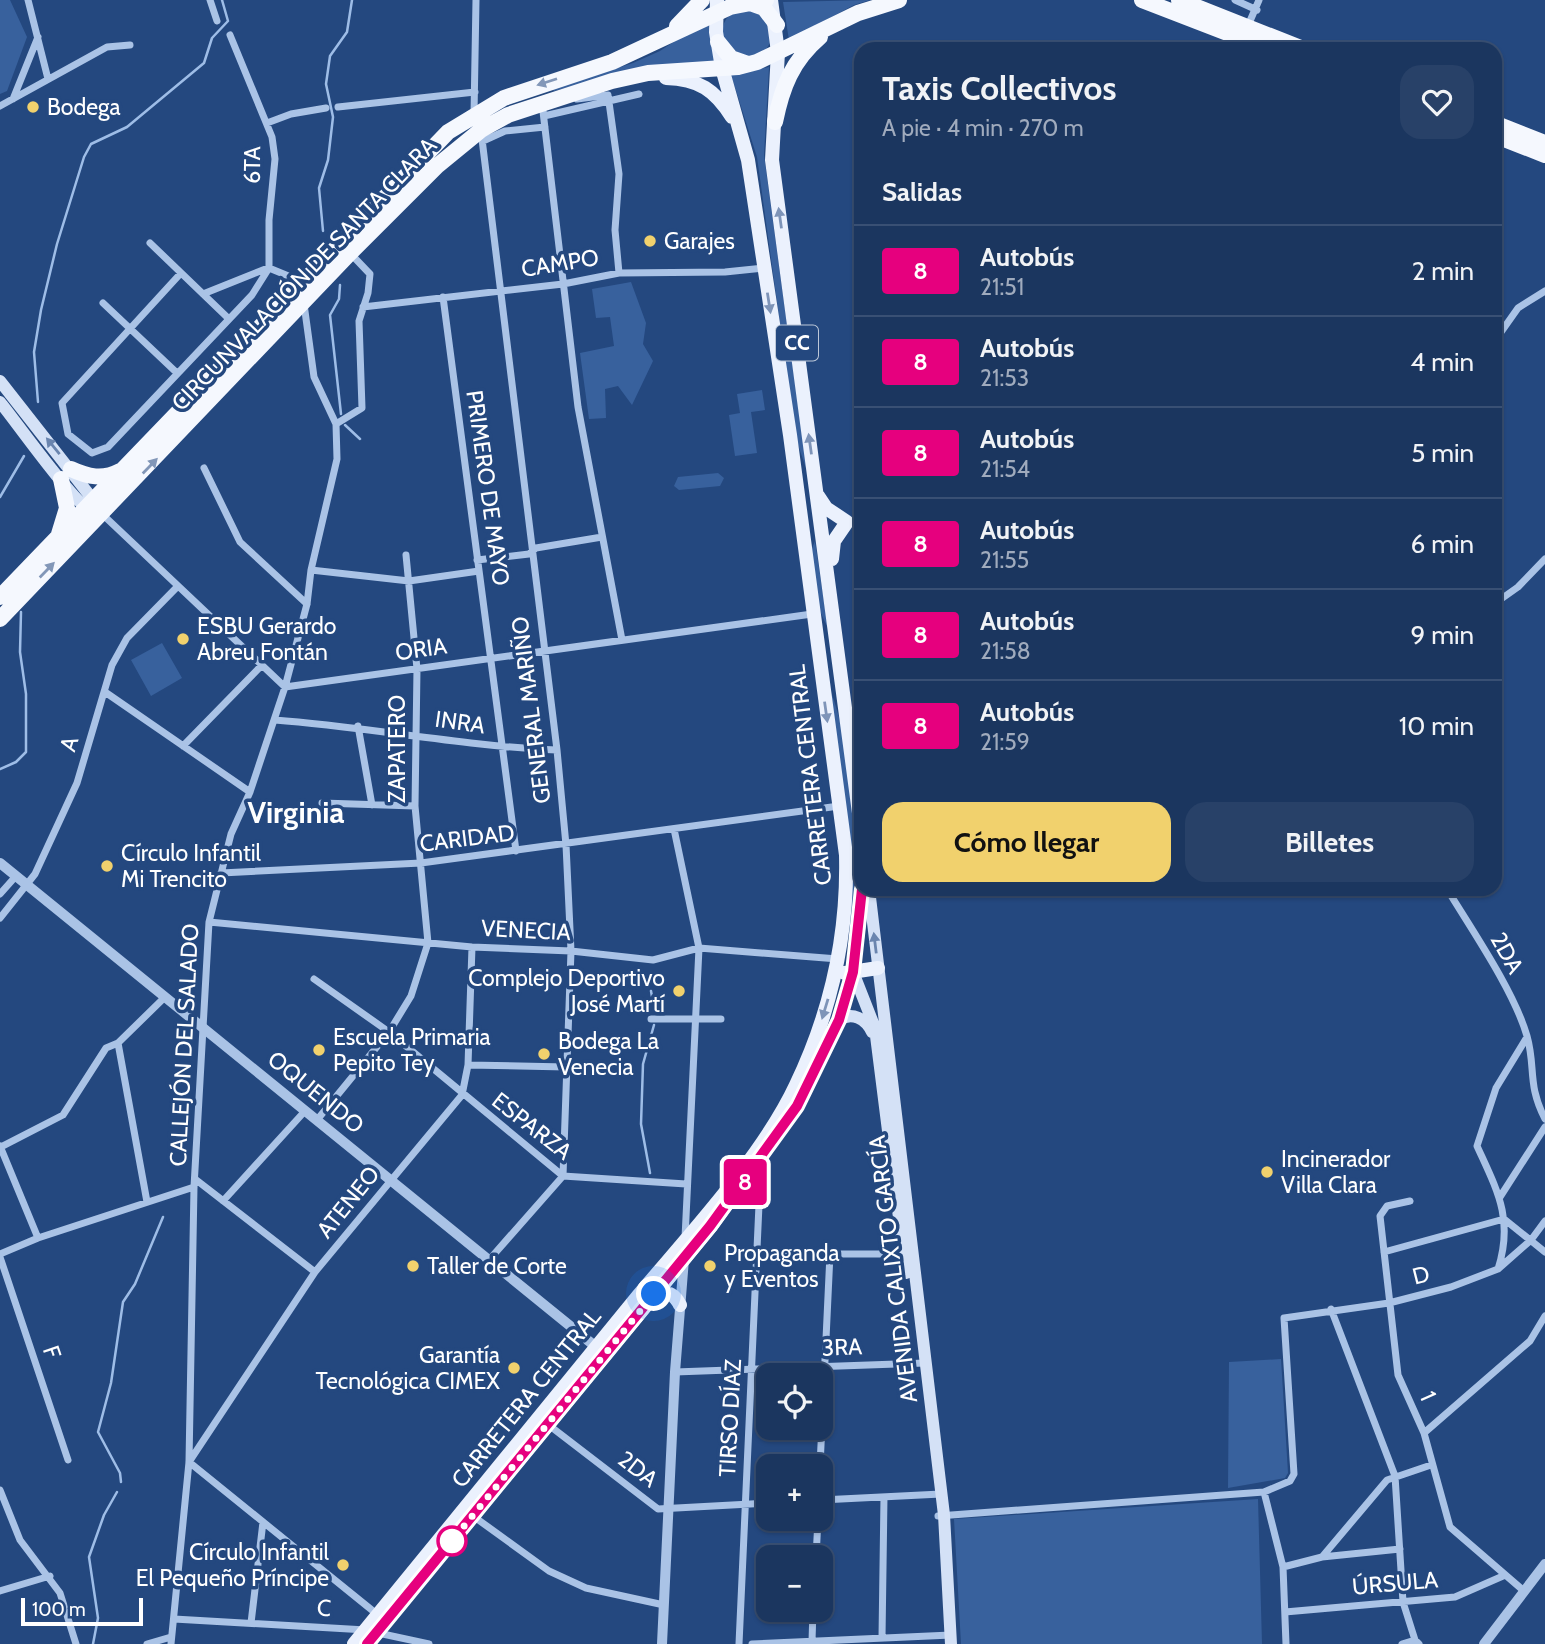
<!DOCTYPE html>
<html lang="es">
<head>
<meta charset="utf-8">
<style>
	:root { --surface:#1b365f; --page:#284168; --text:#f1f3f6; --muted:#a0abbd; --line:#395074; --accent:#f1d16d }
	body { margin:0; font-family:Cabin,sans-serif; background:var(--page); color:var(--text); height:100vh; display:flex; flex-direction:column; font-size:26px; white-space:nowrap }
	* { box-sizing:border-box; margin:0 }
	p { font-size:23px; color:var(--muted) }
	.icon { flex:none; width:38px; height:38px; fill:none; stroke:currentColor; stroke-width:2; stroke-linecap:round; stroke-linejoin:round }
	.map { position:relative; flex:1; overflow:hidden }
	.drawer { position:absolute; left:854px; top:42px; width:648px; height:854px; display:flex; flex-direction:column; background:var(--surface); border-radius:21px; box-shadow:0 2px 5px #0004,0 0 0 2px var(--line) }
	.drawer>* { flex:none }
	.badge { padding:0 14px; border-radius:5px; font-size:24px; line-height:46px }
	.buttons { position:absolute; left:756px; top:1363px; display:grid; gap:14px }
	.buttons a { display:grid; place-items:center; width:77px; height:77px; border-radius:14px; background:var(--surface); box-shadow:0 2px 5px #0004,0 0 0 2px var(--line); font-size:35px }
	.scale { position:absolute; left:21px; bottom:18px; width:122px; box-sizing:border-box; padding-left:7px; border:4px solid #fff; border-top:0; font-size:19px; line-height:24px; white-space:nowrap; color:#fff; -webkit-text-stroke:5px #24487f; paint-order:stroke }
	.you { position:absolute; width:35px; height:35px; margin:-18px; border:5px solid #fff; border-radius:50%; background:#1a73e8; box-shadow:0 0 0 10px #1a73e833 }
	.map>.badge { position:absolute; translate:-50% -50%; box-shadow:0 0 0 4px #fff }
	h2 { padding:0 28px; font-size:26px; line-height:63px }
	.round { display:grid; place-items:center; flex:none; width:74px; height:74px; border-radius:21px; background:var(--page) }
	.head { display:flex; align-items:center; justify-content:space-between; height:119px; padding:0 28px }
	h1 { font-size:33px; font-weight:700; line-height:52px }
	.primary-button { display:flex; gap:14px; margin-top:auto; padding:14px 28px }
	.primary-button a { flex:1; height:80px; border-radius:21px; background:var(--accent); color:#111; font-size:28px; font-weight:700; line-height:80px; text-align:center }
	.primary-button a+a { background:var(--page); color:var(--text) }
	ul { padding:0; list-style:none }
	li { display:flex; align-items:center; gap:21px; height:91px; padding:0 28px; border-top:2px solid var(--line) }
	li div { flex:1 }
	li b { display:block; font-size:26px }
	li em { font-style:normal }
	li .badge { min-width:77px; font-weight:700; text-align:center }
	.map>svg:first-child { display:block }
	.green { fill:#38619d }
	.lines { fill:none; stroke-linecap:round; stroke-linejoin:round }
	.stream { stroke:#9ebde7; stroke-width:2.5 }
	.minor { stroke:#aac3e6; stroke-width:7 }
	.tertiary { stroke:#aac3e6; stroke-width:10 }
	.secondary { stroke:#d4e1f6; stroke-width:12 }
	.primary { stroke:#ebf1fd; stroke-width:14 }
	.trunk { stroke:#f5f8fe; stroke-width:16 }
	.oneway { fill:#8297b8 }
	.oneway2 { fill:#7e94b8 }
	.oneway3 { fill:#6a85af }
	.line-casing { stroke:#fff; stroke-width:16 }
	.line { stroke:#e6007e; stroke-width:10 }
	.walk { stroke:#fff; stroke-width:7; stroke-dasharray:0 12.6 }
	.poi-dot { fill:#f1d16d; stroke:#24487f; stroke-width:2.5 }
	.stop-dot { fill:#fff; stroke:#e6007e; stroke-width:3.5 }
	.labels { text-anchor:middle; stroke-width:7; stroke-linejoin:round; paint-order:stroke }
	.shield { fill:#24487f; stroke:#bdc8d9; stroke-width:2 }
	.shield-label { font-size:21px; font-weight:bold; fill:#fff }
	.poi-label { font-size:23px; fill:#fff; stroke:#24487f; text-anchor:start }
	.street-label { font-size:23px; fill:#fff; stroke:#24487f }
	.district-label { font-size:30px; font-weight:bold; fill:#fff; stroke:#24487f }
</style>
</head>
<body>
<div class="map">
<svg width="1545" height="1644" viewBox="0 0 1545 1644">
	<rect width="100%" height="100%" fill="#24487f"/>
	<path class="green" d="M0,0H10L27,37L7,91L0,94Z
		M870,0L854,5L789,40L783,2Z
		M722 33a25 25 0 1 1 50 0a25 25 0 1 1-50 0Z
		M708,19L715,61L642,68L554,91L552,88L633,63L660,51Z
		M769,67L764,155L807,471L796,439L757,157L731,75Z
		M631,282L646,323L643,344L653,361L632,405L618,386L605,389L606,418L589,419L580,353L614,346L610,317L596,318L592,289Z
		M762,390L765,410L751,412L757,453L735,456L729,415L740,413L737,394Z
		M718,473L724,478L720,486L679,490L674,486L678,477Z
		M815,541L828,628C815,603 802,568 815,541Z
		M162,643L182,678L151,696L131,660Z
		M831,692C860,773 859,865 849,949L852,864Z
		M1281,1359L1288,1473L1285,1478L1228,1488L1229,1362Z
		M1258,1499L1262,1644H961L954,1519Z"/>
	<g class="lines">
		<path class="stream" d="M323,231L319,188L328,160L333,117L326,84L330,56L347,32L352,0
			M340,285L339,299L330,315L341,414
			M38,402L34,352L41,310L57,244L84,157L91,144L127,127L204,63L212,38L228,21L222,0
			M345,425L360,439
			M0,497L24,456
			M0,769L16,762L26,752V694L20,652L21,612
			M651,991L654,1008
			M650,1173L641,1124L643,1064L654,1025
			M121,1482L120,1473L98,1432L111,1383L123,1302L135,1284L163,1217
			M93,1644L98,1618L89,1557L104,1515L117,1492"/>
		<path class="minor" d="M28,0L48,79
			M210,0L217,21
			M1235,0L1257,10
			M1247,28L1259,0
			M230,35L272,137L275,159L269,220V268L303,282
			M13,99L38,37
			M577,99L608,95L619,174L615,230L619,273
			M542,103L578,407L622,640
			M0,106L107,47L130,45
			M338,107L475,92
			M474,114L476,0
			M544,116L639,94
			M267,123L291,114L326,108
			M481,131L557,750L566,845L571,951L563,1176L489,1260
			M483,141L505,131L545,127
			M150,243L228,318
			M181,273L62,403L68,434L92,453L108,447L252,295L269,268
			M203,294L268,268
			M443,297L516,851
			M103,303L177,373
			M363,307L563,284L619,273L725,272L764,268
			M1494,342L1518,308L1545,291
			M336,424L362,408L359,321L368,293L370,274L350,253
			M204,468L240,542L307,604
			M101,513L285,687L812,614
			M477,560L529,554L536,548L602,537
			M311,570L409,581L479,571
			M1494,604L1518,587L1545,559
			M105,692L250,792
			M275,720C369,727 462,746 557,750
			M358,726L372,805
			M183,746L262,665
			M322,803L415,806
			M674,829L699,948L685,1238
			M221,873L421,863L839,806
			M1447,889C1472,930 1514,991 1527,1036C1536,1068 1527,1084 1545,1119
			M0,894L16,876
			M0,918L35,874L77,783L112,665L127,638L178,586
			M209,922L472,947L571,951L653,960L699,948L838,959
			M314,979L389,1032L563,1176L686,1184
			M651,1019H721
			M118,1043L147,1202
			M468,1065L566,1067
			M317,1120L389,1032L411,996L428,943L415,806L417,669L406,555
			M0,1146L38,1238
			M1,1147L63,1115L106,1048L118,1043L165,997
			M195,1179L315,1272
			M742,1179L760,1194
			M1500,1197L1545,1127
			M223,1201L305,1111
			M1410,1201L1387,1206L1380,1216L1398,1375L1424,1433L1450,1527L1524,1591
			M1384,1252L1504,1219L1545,1252
			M0,1254L38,1238L194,1187
			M757,1254H907
			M0,1257L68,1460
			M1498,1269C1514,1219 1497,1190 1477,1146L1496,1088L1527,1037
			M1331,1309L1395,1476L1403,1602L1415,1640L1419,1644
			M675,1372L925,1363
			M546,1423L658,1509L768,1503
			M1424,1433L1530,1341L1545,1316
			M820,1466L830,1254
			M0,1490L20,1540L60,1593L76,1644
			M1264,1492L1283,1567L1286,1644
			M821,1500L941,1494
			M473,1516L549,1571L586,1588L664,1605
			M938,1516L1264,1492L1290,1481L1294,1474L1284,1318L1389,1303L1451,1287L1498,1269L1531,1240L1545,1221
			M1322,1557L1387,1480L1431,1465
			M816,1558L818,1519
			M1283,1567L1322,1557L1400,1549
			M0,1591L50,1576
			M1285,1612L1455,1597L1503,1576
			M378,1615L189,1462L315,1272L462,1095L468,1065L472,947
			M174,1619L366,1630
			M251,1623L263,1522
			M378,1633L429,1644
			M882,1638L884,1497
			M812,1641L813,1610
			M147,1644L171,1637
			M171,1644L189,1462L194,1187L209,922L231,834L250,792L285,687L307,604L311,570L337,459L336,424L314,377L304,304
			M739,1644L761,1161
			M752,1644L951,1635
			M1402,1644L1415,1640"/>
		<path class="tertiary" d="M0,863L601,1351
			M662,1644L675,1372L684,1259
			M1484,1644L1545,1564"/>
		<path class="secondary" d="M0,381L98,506
			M0,402C15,420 76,507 92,511
			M869,889L944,1515L951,1644
			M853,972L875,1028L906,1273
			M839,1020C852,1011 866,1019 872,1032"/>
		<path class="primary" d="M771,0L778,52L772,160L861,828
			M666,78C699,79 715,90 732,117
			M818,496L826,508L847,522L834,541L832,559
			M845,973L878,968
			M651,1292C665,1296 671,1288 680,1305
			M354,1644C449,1528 543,1412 638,1296C689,1235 763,1156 796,1085C831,1012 848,936 846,855L790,435L748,160L722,68L716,32L717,0
			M367,1644L711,1226L797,1106L839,1020L853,972L863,889"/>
		<path class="trunk" d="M1142,0L1269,49
			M1179,0L1303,49
			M750,3L764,8L777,25
			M677,26L702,0
			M718,42L731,58L748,64
			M775,122C782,87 792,61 820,37
			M1494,123L1545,143
			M1494,135L1545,155
			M71,469C88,477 103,480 120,471
			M59,534L67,508L61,479
			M0,597L448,132L504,98L612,62L730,7L766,0
			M0,619L350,253L437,166L481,130L508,115L612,81L648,73L738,67L757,62L858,13L899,0"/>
	</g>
	<defs><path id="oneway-solid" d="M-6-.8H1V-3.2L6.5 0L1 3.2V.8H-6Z" transform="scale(1.75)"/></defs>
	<g class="oneway">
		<use href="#oneway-solid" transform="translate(547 82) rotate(162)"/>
		<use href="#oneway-solid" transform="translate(150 466) rotate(-46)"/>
		<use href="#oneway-solid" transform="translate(47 570) rotate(-46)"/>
	</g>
	<g class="oneway2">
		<use href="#oneway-solid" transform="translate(780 218) rotate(-98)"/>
		<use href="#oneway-solid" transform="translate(769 303) rotate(81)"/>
		<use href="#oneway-solid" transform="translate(810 444) rotate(-98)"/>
		<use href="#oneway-solid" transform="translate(826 712) rotate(82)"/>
		<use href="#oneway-solid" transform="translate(825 1009) rotate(107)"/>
	</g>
	<g class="oneway3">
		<use href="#oneway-solid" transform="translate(53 446) rotate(-129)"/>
		<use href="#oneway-solid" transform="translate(875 943) rotate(-97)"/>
	</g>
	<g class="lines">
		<g class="line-casing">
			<path id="line" d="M367,1644L710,1226L797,1106L839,1020L853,972L862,889"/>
		</g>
		<use href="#line" class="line"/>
		<path class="walk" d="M452,1541L446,1548L654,1294"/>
	</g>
	<g class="poi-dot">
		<circle cx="33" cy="107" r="7"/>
		<circle cx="650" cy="241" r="7"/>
		<circle cx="183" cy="639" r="7"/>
		<circle cx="107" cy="866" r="7"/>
		<circle cx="679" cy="991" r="7"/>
		<circle cx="319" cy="1050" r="7"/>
		<circle cx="544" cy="1054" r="7"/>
		<circle cx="1267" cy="1172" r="7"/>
		<circle cx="413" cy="1266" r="7"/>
		<circle cx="710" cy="1266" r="7"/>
		<circle cx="514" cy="1368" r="7"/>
		<circle cx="343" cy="1565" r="7"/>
	</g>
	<circle class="stop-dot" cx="452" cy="1541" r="14"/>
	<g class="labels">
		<rect class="shield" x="776" y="325.5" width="42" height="35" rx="5"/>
		<g class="shield-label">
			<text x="797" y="350">CC</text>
		</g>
		<g class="poi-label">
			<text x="47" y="115">Bodega</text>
			<text x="664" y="249">Garajes</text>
			<text x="197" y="634">ESBU Gerardo<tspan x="197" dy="26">Abreu Fontán</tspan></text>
			<text x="121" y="861">Círculo Infantil<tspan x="121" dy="26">Mi Trencito</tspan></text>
			<text x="665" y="986" text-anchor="end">Complejo Deportivo<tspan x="665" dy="26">José Martí</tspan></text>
			<text x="333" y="1045">Escuela Primaria<tspan x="333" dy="26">Pepito Tey</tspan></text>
			<text x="558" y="1049">Bodega La<tspan x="558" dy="26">Venecia</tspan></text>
			<text x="1281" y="1167">Incinerador<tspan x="1281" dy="26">Villa Clara</tspan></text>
			<text x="724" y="1261">Propaganda<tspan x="724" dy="26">y Eventos</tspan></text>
			<text x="427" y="1274">Taller de Corte</text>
			<text x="500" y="1363" text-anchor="end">Garantía<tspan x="500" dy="26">Tecnológica CIMEX</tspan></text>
			<text x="329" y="1560" text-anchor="end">Círculo Infantil<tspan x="329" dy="26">El Pequeño Príncipe</tspan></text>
		</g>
		<g class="street-label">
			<text transform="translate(252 165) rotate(-89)" y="8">6TA</text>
			<text transform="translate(560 263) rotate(-9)" y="8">CAMPO</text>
			<text transform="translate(304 274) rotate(-46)" y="8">CIRCUNVALACIÓN DE SANTA CLARA</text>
			<text transform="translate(488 488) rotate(82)" y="8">PRIMERO DE MAYO</text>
			<text transform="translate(421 649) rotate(-8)" y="8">ORIA</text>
			<text transform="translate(531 710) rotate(-97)" y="8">GENERAL MARIÑO</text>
			<text transform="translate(460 722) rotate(8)" y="8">INRA</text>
			<text transform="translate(69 744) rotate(-73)" y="8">A</text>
			<text transform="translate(397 749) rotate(-90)" y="8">ZAPATERO</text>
			<text transform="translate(810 775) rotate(-97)" y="8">CARRETERA CENTRAL</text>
			<text transform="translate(467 838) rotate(-7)" y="8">CARIDAD</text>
			<text transform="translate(526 930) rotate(3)" y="8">VENECIA</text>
			<text transform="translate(1507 953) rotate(61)" y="8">2DA</text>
			<text transform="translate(184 1045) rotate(-87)" y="8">CALLEJÓN DEL SALADO</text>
			<text transform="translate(316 1092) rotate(39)" y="8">OQUENDO</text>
			<text transform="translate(532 1126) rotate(38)" y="8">ESPARZA</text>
			<text transform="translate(348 1202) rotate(-51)" y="8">ATENEO</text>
			<text transform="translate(893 1269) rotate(-97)" y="8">AVENIDA CALIXTO GARCÍA</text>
			<text transform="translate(1421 1275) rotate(-14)" y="8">D</text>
			<text transform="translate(842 1347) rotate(-2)" y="8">3RA</text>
			<text transform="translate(52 1352) rotate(71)" y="8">F</text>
			<text transform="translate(1428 1396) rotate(66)" y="8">1</text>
			<text transform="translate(526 1398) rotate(-51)" y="8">CARRETERA CENTRAL</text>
			<text transform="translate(730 1418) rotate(-87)" y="8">TIRSO DÍAZ</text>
			<text transform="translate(638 1469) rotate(38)" y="8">2DA</text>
			<text transform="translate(1395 1583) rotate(-5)" y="8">ÚRSULA</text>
			<text transform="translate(324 1608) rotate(3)" y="8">C</text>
		</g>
		<g class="district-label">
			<text x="296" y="823">Virginia</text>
		</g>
	</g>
</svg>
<div class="buttons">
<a><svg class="icon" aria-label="locate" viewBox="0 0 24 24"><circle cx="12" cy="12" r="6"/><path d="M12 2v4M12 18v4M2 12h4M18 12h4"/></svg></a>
<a>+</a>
<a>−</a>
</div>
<div class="scale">100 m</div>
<div class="you" style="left:654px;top:1294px"></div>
<b class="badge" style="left:745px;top:1182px;background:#e6007e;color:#fff">8</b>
<section class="drawer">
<div class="head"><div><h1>Taxis Collectivos</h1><p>A pie · 4 min · 270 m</p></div><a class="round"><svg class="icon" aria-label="heart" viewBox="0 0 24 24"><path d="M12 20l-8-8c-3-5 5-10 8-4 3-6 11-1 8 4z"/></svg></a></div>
<h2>Salidas</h2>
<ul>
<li><span class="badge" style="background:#e6007e;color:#fff">8</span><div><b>Autobús</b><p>21:51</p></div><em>2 min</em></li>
<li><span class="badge" style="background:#e6007e;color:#fff">8</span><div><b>Autobús</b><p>21:53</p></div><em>4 min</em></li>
<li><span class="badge" style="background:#e6007e;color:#fff">8</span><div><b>Autobús</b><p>21:54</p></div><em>5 min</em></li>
<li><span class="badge" style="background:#e6007e;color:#fff">8</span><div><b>Autobús</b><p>21:55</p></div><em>6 min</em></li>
<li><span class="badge" style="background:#e6007e;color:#fff">8</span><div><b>Autobús</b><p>21:58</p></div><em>9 min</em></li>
<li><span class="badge" style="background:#e6007e;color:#fff">8</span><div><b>Autobús</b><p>21:59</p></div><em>10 min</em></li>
</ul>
<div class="primary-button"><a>Cómo llegar</a><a>Billetes</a></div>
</section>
</div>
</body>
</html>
